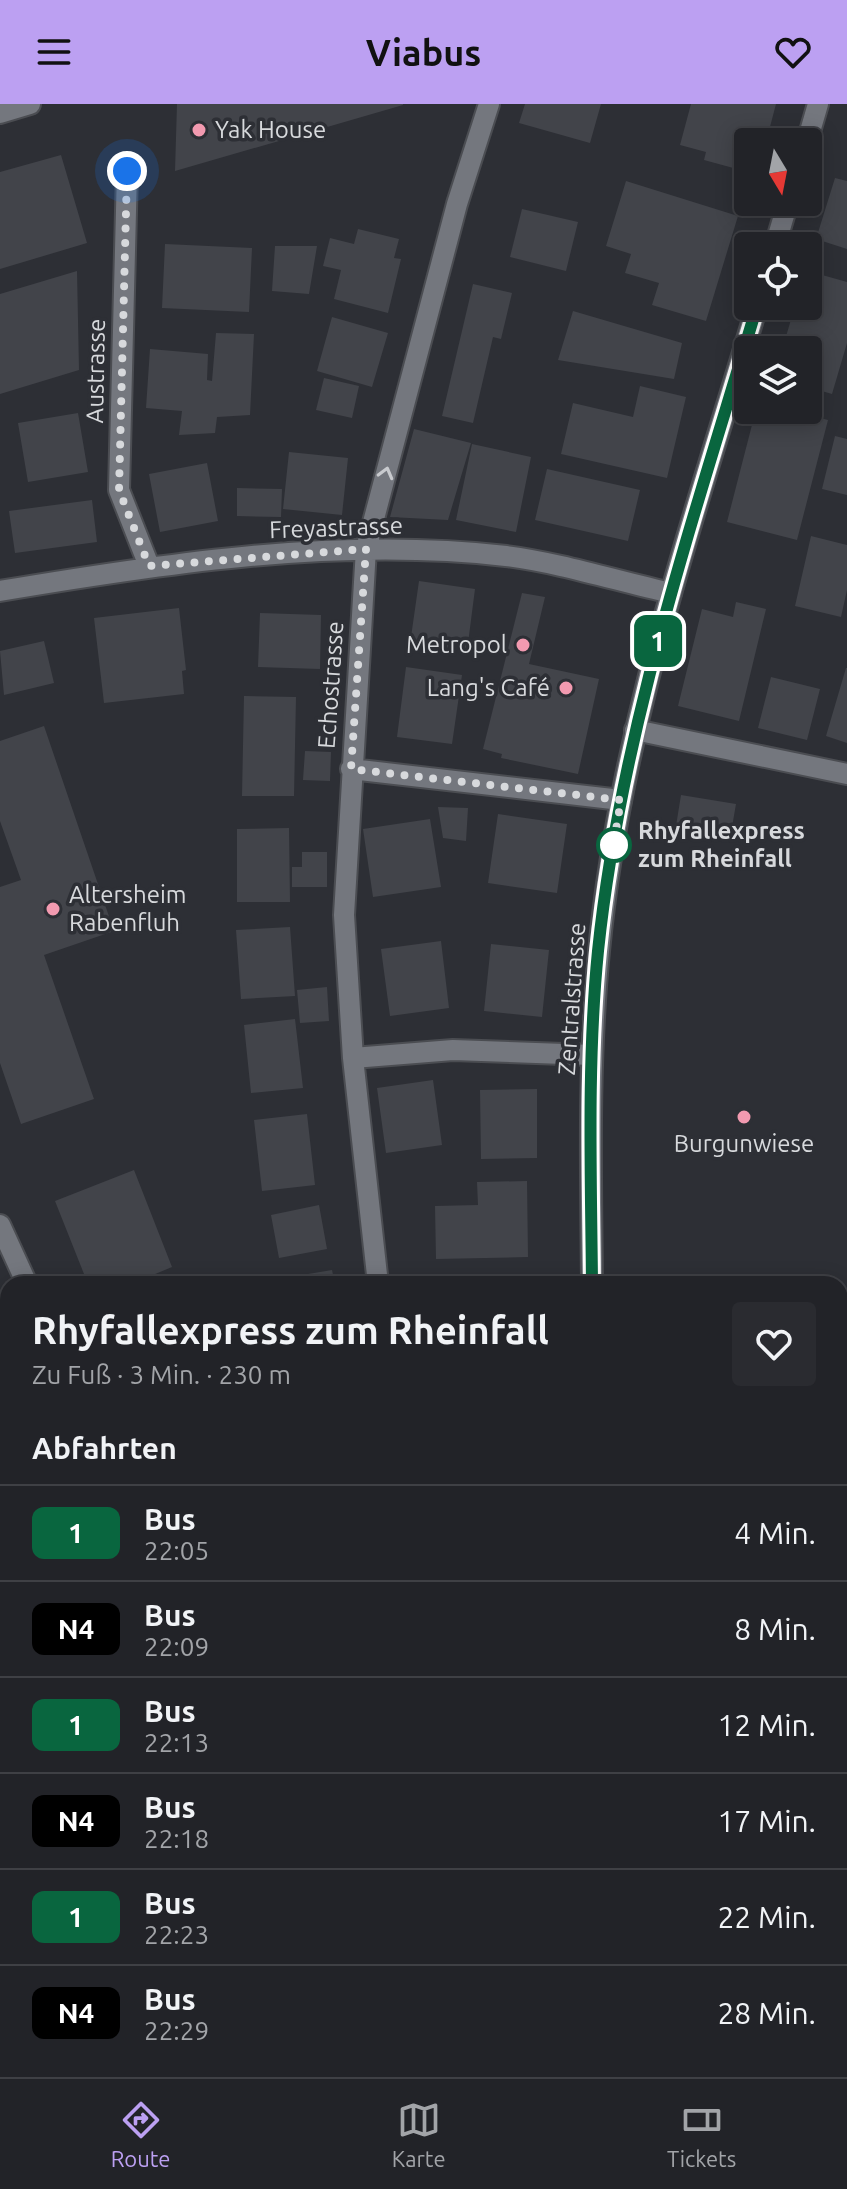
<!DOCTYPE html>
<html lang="de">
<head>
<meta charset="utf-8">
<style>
	:root { --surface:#222328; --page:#2a2b30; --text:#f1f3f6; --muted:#a2a4a8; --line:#3f4045; --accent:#bca0f2 }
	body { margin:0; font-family:Ubuntu,sans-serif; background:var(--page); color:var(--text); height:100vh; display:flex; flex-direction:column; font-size:30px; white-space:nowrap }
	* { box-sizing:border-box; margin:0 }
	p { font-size:26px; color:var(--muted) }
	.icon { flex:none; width:44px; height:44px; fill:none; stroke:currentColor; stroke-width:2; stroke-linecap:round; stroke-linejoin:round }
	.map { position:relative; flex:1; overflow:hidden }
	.sheet { position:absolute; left:0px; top:1172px; width:848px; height:802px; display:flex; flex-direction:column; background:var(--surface); border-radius:24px 24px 0 0; box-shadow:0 4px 20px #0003,0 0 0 2px var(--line) }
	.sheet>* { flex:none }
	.badge { padding:0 16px; border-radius:12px; font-size:28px; line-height:52px }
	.needle { width:52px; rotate:170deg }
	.tools { position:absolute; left:734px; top:24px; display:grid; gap:16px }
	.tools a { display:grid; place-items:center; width:88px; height:88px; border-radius:8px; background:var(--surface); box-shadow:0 4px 20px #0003,0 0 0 2px var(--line); font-size:40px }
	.you { position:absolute; width:40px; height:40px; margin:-20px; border:6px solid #fff; border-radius:50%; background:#1a73e8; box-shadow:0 0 0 12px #1a73e833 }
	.map>.badge { position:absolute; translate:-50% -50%; box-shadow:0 0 0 4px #fff }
	h2 { padding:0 32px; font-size:30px; line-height:72px }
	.round { display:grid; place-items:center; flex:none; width:84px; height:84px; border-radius:8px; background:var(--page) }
	.summary { display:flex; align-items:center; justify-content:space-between; height:136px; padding:0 32px }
	h1 { font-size:38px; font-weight:600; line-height:60px }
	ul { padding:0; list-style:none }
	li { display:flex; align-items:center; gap:24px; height:96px; padding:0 32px; border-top:2px solid var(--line) }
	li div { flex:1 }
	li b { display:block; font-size:30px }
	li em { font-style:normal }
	li .badge { min-width:88px; font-weight:700; text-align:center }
	header { display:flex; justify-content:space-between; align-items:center; height:104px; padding:0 32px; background:var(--accent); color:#111; font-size:36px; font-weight:600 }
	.menu { display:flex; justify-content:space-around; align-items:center; height:112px; border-top:2px solid var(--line); background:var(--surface); font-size:22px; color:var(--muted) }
	.menu a { display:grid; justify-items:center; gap:4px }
	.menu .selected { color:var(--accent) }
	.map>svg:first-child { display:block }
	.building { fill:#42444a }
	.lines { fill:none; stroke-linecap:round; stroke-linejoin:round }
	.minor-casing { stroke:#4b4d52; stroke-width:24 }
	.tertiary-casing { stroke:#4b4d52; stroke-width:24 }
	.minor { stroke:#74777e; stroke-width:20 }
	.tertiary { stroke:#74777e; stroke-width:20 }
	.rail { stroke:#828488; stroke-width:6; stroke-dasharray:14 14; stroke-linecap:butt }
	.oneway { stroke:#c8cace }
	.line-casing { stroke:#fff; stroke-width:18 }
	.line { stroke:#09663f; stroke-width:12 }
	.walk { stroke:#d7d9dc; stroke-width:8; stroke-dasharray:0 14.4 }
	.poi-dot { fill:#f29ab0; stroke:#2d2f35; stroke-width:3 }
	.stop-dot { fill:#fff; stroke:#09663f; stroke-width:4 }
	.labels { text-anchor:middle; stroke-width:7; stroke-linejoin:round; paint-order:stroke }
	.poi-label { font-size:24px; fill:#d7d9dc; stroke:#2d2f35; text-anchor:start }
	.street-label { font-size:24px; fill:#d7d9dc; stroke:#2d2f35 }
	.stop-label { font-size:24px; font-weight:bold; fill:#d7d9dc; stroke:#2d2f35; text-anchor:start }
</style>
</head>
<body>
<header><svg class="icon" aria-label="menu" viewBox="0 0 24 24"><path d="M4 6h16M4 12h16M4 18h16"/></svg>Viabus<svg class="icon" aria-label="heart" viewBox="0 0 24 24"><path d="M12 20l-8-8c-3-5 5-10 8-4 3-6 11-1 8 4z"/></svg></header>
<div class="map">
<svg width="847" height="1973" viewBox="0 0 847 1973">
	<rect width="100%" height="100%" fill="#2d2f35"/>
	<path class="building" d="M177,0H403V1L175,67Z
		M525,0H601L590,39L519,19Z
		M691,0H776L766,38H748V68L704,56L706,48L680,41Z
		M61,51L87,139L0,165V68Z
		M835,74L847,77V145L816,135Z
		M626,77L738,112L706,217L652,201L659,179L625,169L631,150L606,142Z
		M522,105L578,118L566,167L510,153Z
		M358,125L399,135L394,154L401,155L388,209L334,195L341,166L323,162L330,134L354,140Z
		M165,140L252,144L249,208L162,204Z
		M275,142H317L309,190L272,187Z
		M77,167L79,266L0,290V190Z
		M808,167L847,178V239L832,290L808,283V246H782L795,202H808Z
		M473,180L512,189L501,235L493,233L473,319L442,312Z
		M573,207L682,239L674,275L558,256Z
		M332,213L388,229L372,283L317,267Z
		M216,229L254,230L250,311L217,313L215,329L179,331L182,307L146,304L150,245L208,250L207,276L212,277Z
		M324,274L359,282L352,314L316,306Z
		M640,282L686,293L667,374L561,350L573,299L633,313Z
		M773,306H788L828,316L797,436L727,418L753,317L769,322Z
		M78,309L88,368L28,378L18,319Z
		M414,325L471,339L448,416L390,413Z
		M835,332L847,335V391L822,385Z
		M472,340L531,353L516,428L456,416Z
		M289,348L348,354L342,411L283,405Z
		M207,359L218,417L160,428L149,370Z
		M547,365L640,386L628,437L535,416Z
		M237,384L282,385L281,413L237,412Z
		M92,396L97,438L15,449L9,407Z
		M811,432L847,441V486L841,513L795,502Z
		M419,477L475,485L467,547L410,540Z
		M522,489L545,493L529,560L599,575L578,670L501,654L502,650L483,645Z
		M736,498L766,505L739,617L678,602L702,505L733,513Z
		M179,504L186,566L182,567L184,590L104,599L94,514Z
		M260,509L321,511L320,565L258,563Z
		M44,537L54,579L4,591L0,547Z
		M406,563L462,571L452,640L397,633Z
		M846,564H847V639L826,632Z
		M771,573L820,585L807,636L758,624Z
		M244,592L296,593L294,692H242Z
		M44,622L114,827L44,851L94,995L21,1020L0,959V783L21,776L0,717V637Z
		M305,647L331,648L330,677L303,676Z
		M681,691L736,700L732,723L714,721V728L676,722Z
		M438,703L468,704L466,737L443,734Z
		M498,710L567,720L557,789L488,779Z
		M430,715L441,783L373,793L363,725Z
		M289,724L290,798H237V725Z
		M302,748H327V783H292V763H302Z
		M290,823L295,892L241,895L236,826Z
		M441,837L449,904L390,912L381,845Z
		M491,840L549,846L542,913L484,907Z
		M327,883L329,917L300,919L297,886Z
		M295,915L303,984L251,989L244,921Z
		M433,976L442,1041L386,1049L377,984Z
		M537,985V1054L481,1055L480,986Z
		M307,1010L315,1081L262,1087L254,1016Z
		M134,1066L172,1163L148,1173L151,1180H88L55,1097Z
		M527,1077L528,1153L436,1155L435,1102L478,1101L477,1078Z
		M319,1101L327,1145L279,1154L271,1111Z
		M332,1166L335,1180H285L284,1174Z
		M516,1173L517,1180H465V1175Z
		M8,1391V1450L0,1454V1395Z
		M840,1703H847V1854H840Z
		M232,1966H290L286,1973H229Z
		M527,1966H591V1973H528Z
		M690,1966H736V1973H690Z"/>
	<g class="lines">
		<g class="minor-casing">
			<path id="minor" d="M127,67L119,386L149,462
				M0,487C166,459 338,433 506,452C561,459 617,477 671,489
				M635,626L847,670
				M351,665L621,696
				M353,954L453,946L592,951
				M0,1121L27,1180
				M378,1180L353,954L344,811L366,445L457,100L489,0
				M840,1879H847"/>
		</g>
		<g class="tertiary-casing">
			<path id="tertiary" d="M0,9L30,0
				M807,38L818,0
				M775,142L788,98
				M592,1180C591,1069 588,958 599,847C620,626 694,414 757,202
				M646,1973V1966"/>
		</g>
		<use href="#minor" class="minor"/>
		<use href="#tertiary" class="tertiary"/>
		<path class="rail" d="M0,1807L8,1823
			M0,1861L8,1876
			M55,1966L59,1973
			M80,1966L84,1973"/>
	</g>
	<defs><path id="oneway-chevron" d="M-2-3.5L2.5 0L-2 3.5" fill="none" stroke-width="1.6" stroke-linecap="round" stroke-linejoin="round" transform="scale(2)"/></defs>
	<use class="oneway" href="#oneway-chevron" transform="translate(386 369) rotate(-75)"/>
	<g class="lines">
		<g class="line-casing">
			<path id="line" d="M592,1180C591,1069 587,958 598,847C621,626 694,414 757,202"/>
		</g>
		<use href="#line" class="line"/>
		<path class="walk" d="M127,67L119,386L149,462L366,445L351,665L621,696L613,744L614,741"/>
	</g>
	<g class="poi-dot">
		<circle cx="199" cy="26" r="8"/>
		<circle cx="523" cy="541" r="8"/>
		<circle cx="566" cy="584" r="8"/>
		<circle cx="53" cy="805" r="8"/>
		<circle cx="744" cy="1013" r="8"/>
	</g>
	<circle class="stop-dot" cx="614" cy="741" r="16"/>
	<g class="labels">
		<g class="poi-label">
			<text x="215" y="34">Yak House</text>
			<text x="507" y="549" text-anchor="end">Metropol</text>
			<text x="550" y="592" text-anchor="end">Lang's Café</text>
			<text x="69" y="799">Altersheim<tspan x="69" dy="28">Rabenfluh</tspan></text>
			<text x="744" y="1048" text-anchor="middle">Burgunwiese</text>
		</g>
		<g class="street-label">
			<text transform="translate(96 267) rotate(-89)" y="8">Austrasse</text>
			<text transform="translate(336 424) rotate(-2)" y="8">Freyastrasse</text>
			<text transform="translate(331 581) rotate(-86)" y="8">Echostrasse</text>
			<text transform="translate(572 895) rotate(-86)" y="8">Zentralstrasse</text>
		</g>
		<g class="stop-label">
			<text x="638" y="735">Rhyfallexpress<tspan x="638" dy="28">zum Rheinfall</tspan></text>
		</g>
	</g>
</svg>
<div class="tools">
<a><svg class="needle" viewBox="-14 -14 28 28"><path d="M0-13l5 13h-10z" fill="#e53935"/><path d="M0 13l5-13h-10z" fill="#a2a4a8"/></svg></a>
<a><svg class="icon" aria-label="locate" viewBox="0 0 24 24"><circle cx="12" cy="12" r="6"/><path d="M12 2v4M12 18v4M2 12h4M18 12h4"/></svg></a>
<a><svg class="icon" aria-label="layers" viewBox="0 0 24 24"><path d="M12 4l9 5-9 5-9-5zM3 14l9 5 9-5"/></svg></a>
</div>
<div class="you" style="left:127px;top:67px"></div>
<b class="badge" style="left:658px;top:537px;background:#09663f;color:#fff">1</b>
<section class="sheet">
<div class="summary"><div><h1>Rhyfallexpress zum Rheinfall</h1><p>Zu Fuß · 3 Min. · 230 m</p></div><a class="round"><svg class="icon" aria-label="heart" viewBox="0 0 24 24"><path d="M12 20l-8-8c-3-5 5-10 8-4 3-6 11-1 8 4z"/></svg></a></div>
<h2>Abfahrten</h2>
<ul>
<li><span class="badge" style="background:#09663f;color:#fff">1</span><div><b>Bus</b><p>22:05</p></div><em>4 Min.</em></li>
<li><span class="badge" style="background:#000;color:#fff">N4</span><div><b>Bus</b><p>22:09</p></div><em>8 Min.</em></li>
<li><span class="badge" style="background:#09663f;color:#fff">1</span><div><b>Bus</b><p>22:13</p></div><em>12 Min.</em></li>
<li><span class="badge" style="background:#000;color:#fff">N4</span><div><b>Bus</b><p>22:18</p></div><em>17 Min.</em></li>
<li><span class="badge" style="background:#09663f;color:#fff">1</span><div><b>Bus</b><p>22:23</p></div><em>22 Min.</em></li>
<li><span class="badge" style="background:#000;color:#fff">N4</span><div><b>Bus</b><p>22:29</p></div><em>28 Min.</em></li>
</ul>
</section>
</div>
<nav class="menu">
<a class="selected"><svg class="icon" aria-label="directions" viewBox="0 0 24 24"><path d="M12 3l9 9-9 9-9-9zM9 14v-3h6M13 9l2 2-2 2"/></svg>Route</a>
<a><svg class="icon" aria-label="map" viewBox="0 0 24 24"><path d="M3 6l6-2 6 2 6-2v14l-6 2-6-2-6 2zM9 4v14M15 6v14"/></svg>Karte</a>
<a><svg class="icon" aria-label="tickets" viewBox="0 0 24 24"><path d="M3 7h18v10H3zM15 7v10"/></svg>Tickets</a>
</nav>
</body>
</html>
